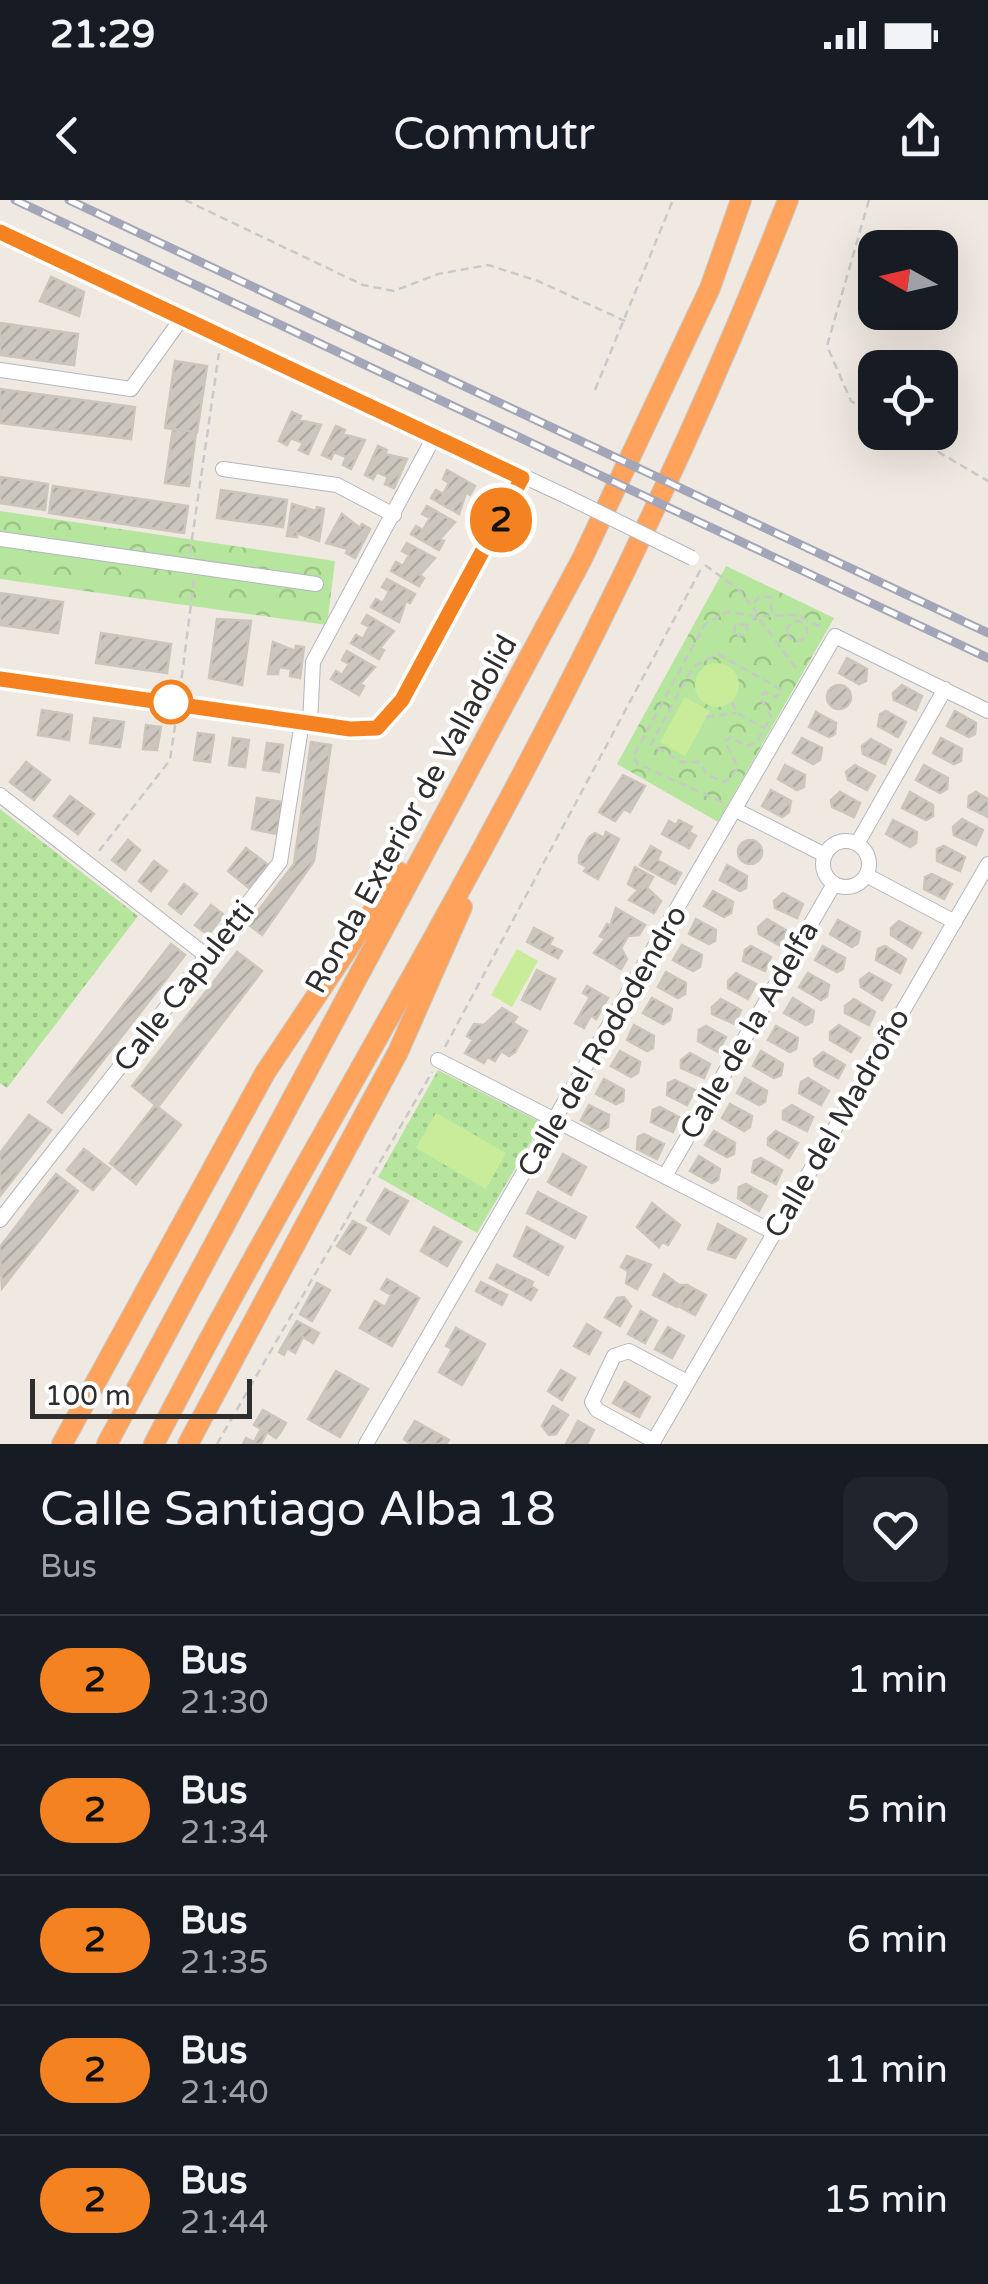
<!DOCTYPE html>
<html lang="en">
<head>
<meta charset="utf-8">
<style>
	:root { --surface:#171b24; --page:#20242c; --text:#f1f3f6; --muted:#9ea1a6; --line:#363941 }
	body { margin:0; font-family:"Varela Round",sans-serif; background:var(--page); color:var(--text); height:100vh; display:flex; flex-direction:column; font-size:38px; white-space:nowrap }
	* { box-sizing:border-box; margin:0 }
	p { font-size:32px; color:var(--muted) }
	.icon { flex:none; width:55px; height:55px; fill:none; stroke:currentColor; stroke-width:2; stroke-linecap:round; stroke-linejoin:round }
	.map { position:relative; height:1244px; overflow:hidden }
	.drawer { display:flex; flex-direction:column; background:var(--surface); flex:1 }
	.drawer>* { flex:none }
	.badge { padding:0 20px; border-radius:32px; font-size:35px; line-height:65px }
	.needle { width:65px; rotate:278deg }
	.tools { position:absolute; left:858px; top:30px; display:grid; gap:20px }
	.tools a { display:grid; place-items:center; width:100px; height:100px; border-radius:20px; background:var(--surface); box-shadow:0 10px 40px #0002; font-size:50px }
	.scale { position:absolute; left:30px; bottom:25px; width:222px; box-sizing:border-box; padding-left:10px; border:5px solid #2e2e2e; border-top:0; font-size:28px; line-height:35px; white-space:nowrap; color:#2e2e2e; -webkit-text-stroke:8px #fff; paint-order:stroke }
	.map>.badge { position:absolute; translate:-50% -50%; box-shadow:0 0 0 5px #fff }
	.round { display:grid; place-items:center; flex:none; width:105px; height:105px; border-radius:20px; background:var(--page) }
	.summary { display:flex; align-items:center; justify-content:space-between; height:170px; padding:0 40px }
	h1 { font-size:48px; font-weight:600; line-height:75px }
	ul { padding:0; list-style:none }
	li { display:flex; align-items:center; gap:30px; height:130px; padding:0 40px; border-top:2px solid var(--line) }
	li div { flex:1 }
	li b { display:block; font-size:38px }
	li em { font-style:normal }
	li .badge { min-width:110px; font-weight:700; text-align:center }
	.status { display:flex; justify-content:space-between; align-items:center; height:70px; padding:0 50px; background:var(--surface); direction:ltr }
	.status svg { height:28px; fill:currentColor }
	header { display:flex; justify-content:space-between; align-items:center; height:130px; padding:0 40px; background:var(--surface); font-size:45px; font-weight:600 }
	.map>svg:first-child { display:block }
	.grass { fill:url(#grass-dots) }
	.park { fill:url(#park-crowns) }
	.pitch { fill:#c9ec9a }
	.building { fill:url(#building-hatch); stroke:#cbc5ba; stroke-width:2.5 }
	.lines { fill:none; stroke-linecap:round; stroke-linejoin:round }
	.minor-casing { stroke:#b4b7c1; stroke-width:16 }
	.highway-casing { stroke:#c9c9c9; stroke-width:22 }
	.path { stroke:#c9c9c9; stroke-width:2.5; stroke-dasharray:8 5; stroke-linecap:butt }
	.minor { stroke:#fff; stroke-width:14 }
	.highway { stroke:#ffa35c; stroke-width:20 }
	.rail-casing { stroke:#a3a6b8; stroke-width:9 }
	.rail { stroke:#fff; stroke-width:5; stroke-dasharray:15; stroke-linecap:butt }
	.minor-bridge-casing { stroke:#b4b7c1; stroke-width:16; stroke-linecap:butt }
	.minor-bridge { stroke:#fff; stroke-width:14 }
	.line-casing { stroke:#fff; stroke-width:22 }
	.line { stroke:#f58220; stroke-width:15 }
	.stop-dot { fill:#fff; stroke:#f58220; stroke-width:5 }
	.labels { text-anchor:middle; stroke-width:9; stroke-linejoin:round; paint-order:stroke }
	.street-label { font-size:30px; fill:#2e2e2e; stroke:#fff }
</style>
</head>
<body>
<div class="status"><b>21:29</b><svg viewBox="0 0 49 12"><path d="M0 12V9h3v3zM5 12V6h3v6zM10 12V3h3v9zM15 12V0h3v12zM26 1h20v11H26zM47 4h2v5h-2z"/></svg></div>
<header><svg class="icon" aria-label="back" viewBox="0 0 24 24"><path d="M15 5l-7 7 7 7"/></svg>Commutr<svg class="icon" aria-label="share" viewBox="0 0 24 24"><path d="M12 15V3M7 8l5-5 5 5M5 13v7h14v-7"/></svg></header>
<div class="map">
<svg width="988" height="1244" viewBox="0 0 988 1244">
	<defs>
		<pattern id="grass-dots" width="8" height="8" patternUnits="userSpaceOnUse" patternTransform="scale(2.5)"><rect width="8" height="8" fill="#b6e59e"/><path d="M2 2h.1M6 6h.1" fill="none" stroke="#9dc588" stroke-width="1.8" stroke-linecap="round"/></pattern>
		<pattern id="park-crowns" width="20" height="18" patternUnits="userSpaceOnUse" patternTransform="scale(2.5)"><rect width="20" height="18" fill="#b6e59e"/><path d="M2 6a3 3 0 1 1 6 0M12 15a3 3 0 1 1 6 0" fill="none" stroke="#9dc588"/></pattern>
		<pattern id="building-hatch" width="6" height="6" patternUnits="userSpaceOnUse" patternTransform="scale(2.5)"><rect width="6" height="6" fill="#cbc7bf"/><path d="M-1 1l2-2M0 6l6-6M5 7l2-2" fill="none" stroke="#afaba4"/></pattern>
	</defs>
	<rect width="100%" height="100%" fill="#efe9e1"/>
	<path class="grass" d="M0,609L138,716L7,888L0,883Z
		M438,870L542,923L477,1033L378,977Z"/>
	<path class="park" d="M0,311L335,361L327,425L0,379Z
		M726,366L834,418L718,622L617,564Z"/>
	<path class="pitch" d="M695 485a22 22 0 1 1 44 0a22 22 0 1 1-44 0Z
		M685,497L710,511L685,556L660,542Z
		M517,749L538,761L512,807L491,795Z
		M436,913L506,953L486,989L416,948Z"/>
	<path class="building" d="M51,77L84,92L79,116L40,101Z
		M0,123L78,134L74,165L0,155Z
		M175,161L207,166L197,232L165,228Z
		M0,189L135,207L131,239L0,223Z
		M292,212L301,216L299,220L321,225L308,254L299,250L303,243L291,238L287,245L279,241Z
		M336,226L345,230L343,234L365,240L351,269L343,265L346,257L334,252L331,259L322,255Z
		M173,229L196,232L189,286L165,283Z
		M378,246L387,250L385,254L407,259L394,288L385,284L388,277L377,272L373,279L365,275Z
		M447,270L475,286L470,295L466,293L459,314L431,298L436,290L443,294L449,283L443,279Z
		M0,277L48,284L45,310L0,303Z
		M53,286L188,306L184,333L49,313Z
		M221,290L287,300L283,327L217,318Z
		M292,304L316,311L317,307L324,309L319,341L297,333V337L287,336Z
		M427,306L455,322L440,339L444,341L439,350L411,334L416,326L423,330L430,318L422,314Z
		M342,314L360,328L362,324L370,329L355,358L346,353L348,349L326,343Z
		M407,343L435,358L420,375L424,378L419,386L391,371L396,362L403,366L409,355L402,351Z
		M387,379L415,394L410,403L406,401L399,422L371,407L376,399L383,403L389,391L382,387Z
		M0,393L63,402L58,433L0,425Z
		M367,415L394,431L380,448L384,450L379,459L351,443L356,435L363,439L369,427L362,423Z
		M217,419L251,421L242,485L209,478Z
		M101,433L171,444L167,473L96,463Z
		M273,442L295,451L296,446L304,447L300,478L290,476L291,469L279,467L278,474H268Z
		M347,451L375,467L360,484L364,486L359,495L331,479L336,471L342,475L349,464L342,460Z
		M847,458L867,469L866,481L859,484L839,473Z
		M902,485L922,496L916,510L894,500L893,493Z
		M827 497a12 12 0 1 1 24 0a12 12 0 1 1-24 0Z
		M42,510L72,515L69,540L38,535Z
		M886,511L906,522L898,537L878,526L880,514Z
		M955,511L976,523L975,534L969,537L947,526Z
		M816,512L836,523L835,534L829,537L809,527Z
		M94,518L124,522L120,547L90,543Z
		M146,525L161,527L157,550L143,549Z
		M198,533L214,535L210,562L194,560Z
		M233,538L249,540L245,567L229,565Z
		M802,538L822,548L820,560L813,564L793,553Z
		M941,538L962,549L961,561L954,564L933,553Z
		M871,539L891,550L885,564L863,554L862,546Z
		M311,542L331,545L314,661L262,735L248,724L294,664Z
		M267,543L283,545L279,572L263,570Z
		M26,562L50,580L34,600L10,582Z
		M785,565L805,575L804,587L797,590L778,579Z
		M855,565L875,576L867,590L848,580L846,572Z
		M924,565L948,578L947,589L940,593L916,580Z
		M623,575L645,586L630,612L624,609L615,621L599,612Z
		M771,590L791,601L789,612L782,617L762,606Z
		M840,592L860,603L854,617L832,607L831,600Z
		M910,592L933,605V616L926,620L902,608Z
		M976,592L988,599V617L968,607L969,596Z
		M70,596L94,614L78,634L54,616Z
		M257,598L282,602L277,634L252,629Z
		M962,619L983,630L976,645L954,635L953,627Z
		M679,620L692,627L689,632L696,636L689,648L662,634L669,621L676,625Z
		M893,620L917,632L916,643L910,647L886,634Z
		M606,632L619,639L598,679L584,671L587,667L579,663V656L589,637L595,633L604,638Z
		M128,640L140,650L125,670L112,660Z
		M738 652a12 12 0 1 1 24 0a12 12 0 1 1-24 0Z
		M651,646L661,652L657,660L681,673L675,684L640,665Z
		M944,646L965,657L960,671L937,661V649Z
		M246,648L268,665L249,688L228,671Z
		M154,661L167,671L151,691L139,681Z
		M727,665L747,676L746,688L740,691L720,680Z
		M635,667L653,677L647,688L661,701L654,713L629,700L638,690L628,684Z
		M932,674L952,684L944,699L924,689L925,677Z
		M184,684L197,694L181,714L169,704Z
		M713,691L733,702L731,713L724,717L704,706Z
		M783,693L803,704L797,718L775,708L774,701Z
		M211,705L224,715L208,735L195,725Z
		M616,708L645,725L639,735L628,736L621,748L627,759L621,769L594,753L605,739L600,736L607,724L610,726Z
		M696,719L716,730L715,741L709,744L689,734Z
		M767,719L787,731L779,745L759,734L758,727Z
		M838,720L860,732L858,743L852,747L830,734Z
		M899,721L921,733L912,748L891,735V728Z
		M534,728L553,738L549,745L562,751L558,758L527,742Z
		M171,744L185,755L62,913L48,902Z
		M682,745L702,755L700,767L693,771L673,760Z
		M751,746L771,757L765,771L743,761L745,750Z
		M823,746L845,758L843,769L837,772L815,760Z
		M885,746L906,759L900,773L876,760L878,749Z
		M237,752L262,771L158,907L132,886Z
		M537,770L555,779L540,809L522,800Z
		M666,772L686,783L685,794L678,798L658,787Z
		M736,773L756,784L748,799L728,788V781Z
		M808,773L829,785L827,796L821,800L799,787Z
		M869,773L891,785L882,800L861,787L860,780Z
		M587,786L608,798L596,819L591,815L584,828L575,823L590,797L583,793Z
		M652,798L672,809L670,820L663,824L643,813Z
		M793,798L814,811L812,822L806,825L784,813Z
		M721,799L741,810L735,824L712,814V807Z
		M854,799L875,812L869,825L845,813V806Z
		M502,808L517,817L513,823L527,831L515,852L509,856L501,851L495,861L487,857L484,863L465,853L473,840L467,836L474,824L484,825Z
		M634,825L654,836L653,848L647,851L627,840Z
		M839,825L860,838L851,852L830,840V832Z
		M706,826L726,837L718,852L698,841L699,830Z
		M776,826L798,838L796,849L790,852L768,840Z
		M620,851L640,862L638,873L631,877L611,866Z
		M761,851L783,864L781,875L774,878L753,866Z
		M823,852L845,865L838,878L815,866L814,859Z
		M690,853L710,864L704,878L681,868V860Z
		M745,878L767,891L765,902L759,905L737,893Z
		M808,878L829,891L821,905L799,893L801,882Z
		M604,879L624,890L623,901L616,904L596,894Z
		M675,880L695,890L687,905L667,895L668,883Z
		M730,904L752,916L750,927L744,931L722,918Z
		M155,905L181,925L136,984L110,963Z
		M589,905L609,915L608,927L600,931L581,920Z
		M792,905L813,917L807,931L783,919V911Z
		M660,907L679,917L673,932L651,922L653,910Z
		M29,915L51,930L0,996V953Z
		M714,931L735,943L734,954L727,957L705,945Z
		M776,931L798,943L789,958L768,945V938Z
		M644,934L664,944L657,959L637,949L638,937Z
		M84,949L110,969L93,990L67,970Z
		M563,954L586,967L571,995L548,982Z
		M699,956L720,969L718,980L712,983L690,971Z
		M761,958L782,970L776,984L752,972L754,961Z
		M56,974L78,991L2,1088L0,1047Z
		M746,984L767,996L759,1011L738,998L739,987Z
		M385,989L408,1001L389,1034L367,1020Z
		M538,992L586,1017L575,1038L527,1013Z
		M652,1003L680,1025L668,1045L662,1042L659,1047L637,1027Z
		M353,1021L366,1028L350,1054L337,1046Z
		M718,1024L746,1039L735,1058L708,1049Z
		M434,1027L461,1042L447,1066L421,1051Z
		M527,1027L563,1047L548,1075L514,1056Z
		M627,1056L651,1065L637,1089L626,1083L628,1071L621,1067Z
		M497,1065L533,1082L531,1086L537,1090L531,1100L490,1078Z
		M664,1074L679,1085H687L677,1107L653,1095Z
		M387,1079L419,1098L392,1146L360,1128L375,1101L385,1107L391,1095L381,1089Z
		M481,1082L507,1095L502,1105L476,1091Z
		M317,1083L330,1090L312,1121L300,1114Z
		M687,1085L706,1095L695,1115L680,1107Z
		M624,1097L631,1106L620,1126L605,1117L617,1098Z
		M641,1111L657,1121L645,1143L628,1134Z
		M297,1121L319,1133L313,1143L303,1137L295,1153L287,1148L284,1155L279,1152Z
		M587,1124L601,1133L589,1154L574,1146Z
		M668,1127L684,1136L672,1158L655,1149Z
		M456,1128L485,1144L462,1185L439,1172L452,1149L446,1146Z
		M561,1170L575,1178L562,1200L548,1191Z
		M336,1171L368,1189L340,1237L308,1219Z
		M625,1182L650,1197L639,1217L613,1203Z
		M553,1206L568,1215L556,1234L549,1235L542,1226Z
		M263,1210L286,1223L280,1233L276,1238L267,1232L261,1244H243L246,1238L254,1242L261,1229L254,1225Z
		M415,1221L449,1240L446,1244H410L404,1239Z
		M578,1221L594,1230L587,1244H566Z"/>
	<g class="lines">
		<g class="minor-casing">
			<path id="minor" d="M0,32L570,298
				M0,170L131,189L182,118
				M223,269L337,285L394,315
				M0,339L316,384
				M0,479L351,529L377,527L402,499L522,278
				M310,523L313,462L434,237
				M0,595L208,757
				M736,610L825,655
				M823 664a23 23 0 1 1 46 0a23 23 0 1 1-46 0Z
				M857,644L945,489
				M866,675L955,722
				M438,860L773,1032
				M665,976L834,684
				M0,1020L280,662L302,522
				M654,1241L597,1210L592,1202L614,1156L629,1151L687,1182
				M366,1244L835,436L988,511
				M652,1244L988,664"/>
		</g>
		<g class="highway-casing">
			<path id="highway" d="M62,1244L265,873L399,672
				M107,1244L582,359L710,88L741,0
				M154,1244C261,1036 383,835 493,629C603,425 703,216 788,0
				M188,1244L398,852L462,707"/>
		</g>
		<path class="path" d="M185,0L363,85L394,91L438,74L488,65L538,81L625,121
			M869,0L827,146L851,201L875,215
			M595,190L673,0
			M904,232L988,281
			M190,353L219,153
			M705,365L738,389L760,416L797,415L821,427
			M754,403L760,396L770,397L772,412
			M787 431a10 10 0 1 1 20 0a10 10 0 1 1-20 0Z
			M747,425L735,424L734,435H746L747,425L757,416
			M718,454L782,490L776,497L765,492L760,497L771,517L756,543L746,546L731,537L725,541L738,568L725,582L707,575L700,562H681L651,544L693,467Z
			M180,491L194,380
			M732,502L737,513L764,528
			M706,517L736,513
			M722,602L638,564L633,557L705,424L727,412L757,416L799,472
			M99,651L170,560L176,519
			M445,847L701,369
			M217,1244L432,872"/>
		<use href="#minor" class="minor"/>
		<use href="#highway" class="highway"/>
		<g class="rail-casing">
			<path id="rail" d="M15,0L988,458
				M69,0L988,433"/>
		</g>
		<use href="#rail" class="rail"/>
		<g class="minor-bridge-casing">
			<path id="minor-bridge" d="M570,298L692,358"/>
		</g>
		<use href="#minor-bridge" class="minor-bridge"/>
	</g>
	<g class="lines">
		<g class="line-casing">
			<path id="line" d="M0,32L522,278L402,500L377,528L350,529L0,479"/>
		</g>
		<use href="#line" class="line"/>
	</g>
	<circle class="stop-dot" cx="171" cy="502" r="20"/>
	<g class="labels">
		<g class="street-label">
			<text transform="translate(411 614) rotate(-61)" y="10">Ronda Exterior de Valladolid</text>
			<text transform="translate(184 786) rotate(-52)" y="10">Calle Capuletti</text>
			<text transform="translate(749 830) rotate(-60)" y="10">Calle de la Adelfa</text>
			<text transform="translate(602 841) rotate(-60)" y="10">Calle del Rododendro</text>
			<text transform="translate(837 923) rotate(-60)" y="10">Calle del Madroño</text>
		</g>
	</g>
</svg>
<div class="tools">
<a><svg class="needle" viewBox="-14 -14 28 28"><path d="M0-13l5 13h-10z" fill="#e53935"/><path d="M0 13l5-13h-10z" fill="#9ea1a6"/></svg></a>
<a><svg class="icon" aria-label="locate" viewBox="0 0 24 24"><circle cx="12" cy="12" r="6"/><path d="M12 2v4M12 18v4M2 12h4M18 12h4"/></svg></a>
</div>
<div class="scale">100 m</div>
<b class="badge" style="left:501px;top:320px;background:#f58220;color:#111">2</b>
</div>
<section class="drawer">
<div class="summary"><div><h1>Calle Santiago Alba 18</h1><p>Bus</p></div><a class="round"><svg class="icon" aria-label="heart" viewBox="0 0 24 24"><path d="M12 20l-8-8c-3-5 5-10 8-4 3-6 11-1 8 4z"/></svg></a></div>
<ul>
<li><span class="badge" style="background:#f58220;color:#111">2</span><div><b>Bus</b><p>21:30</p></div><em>1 min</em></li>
<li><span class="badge" style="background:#f58220;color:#111">2</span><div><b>Bus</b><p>21:34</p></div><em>5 min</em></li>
<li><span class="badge" style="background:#f58220;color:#111">2</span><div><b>Bus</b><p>21:35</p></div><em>6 min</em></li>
<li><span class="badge" style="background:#f58220;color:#111">2</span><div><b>Bus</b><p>21:40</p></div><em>11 min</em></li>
<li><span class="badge" style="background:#f58220;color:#111">2</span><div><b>Bus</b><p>21:44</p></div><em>15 min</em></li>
</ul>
</section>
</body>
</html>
